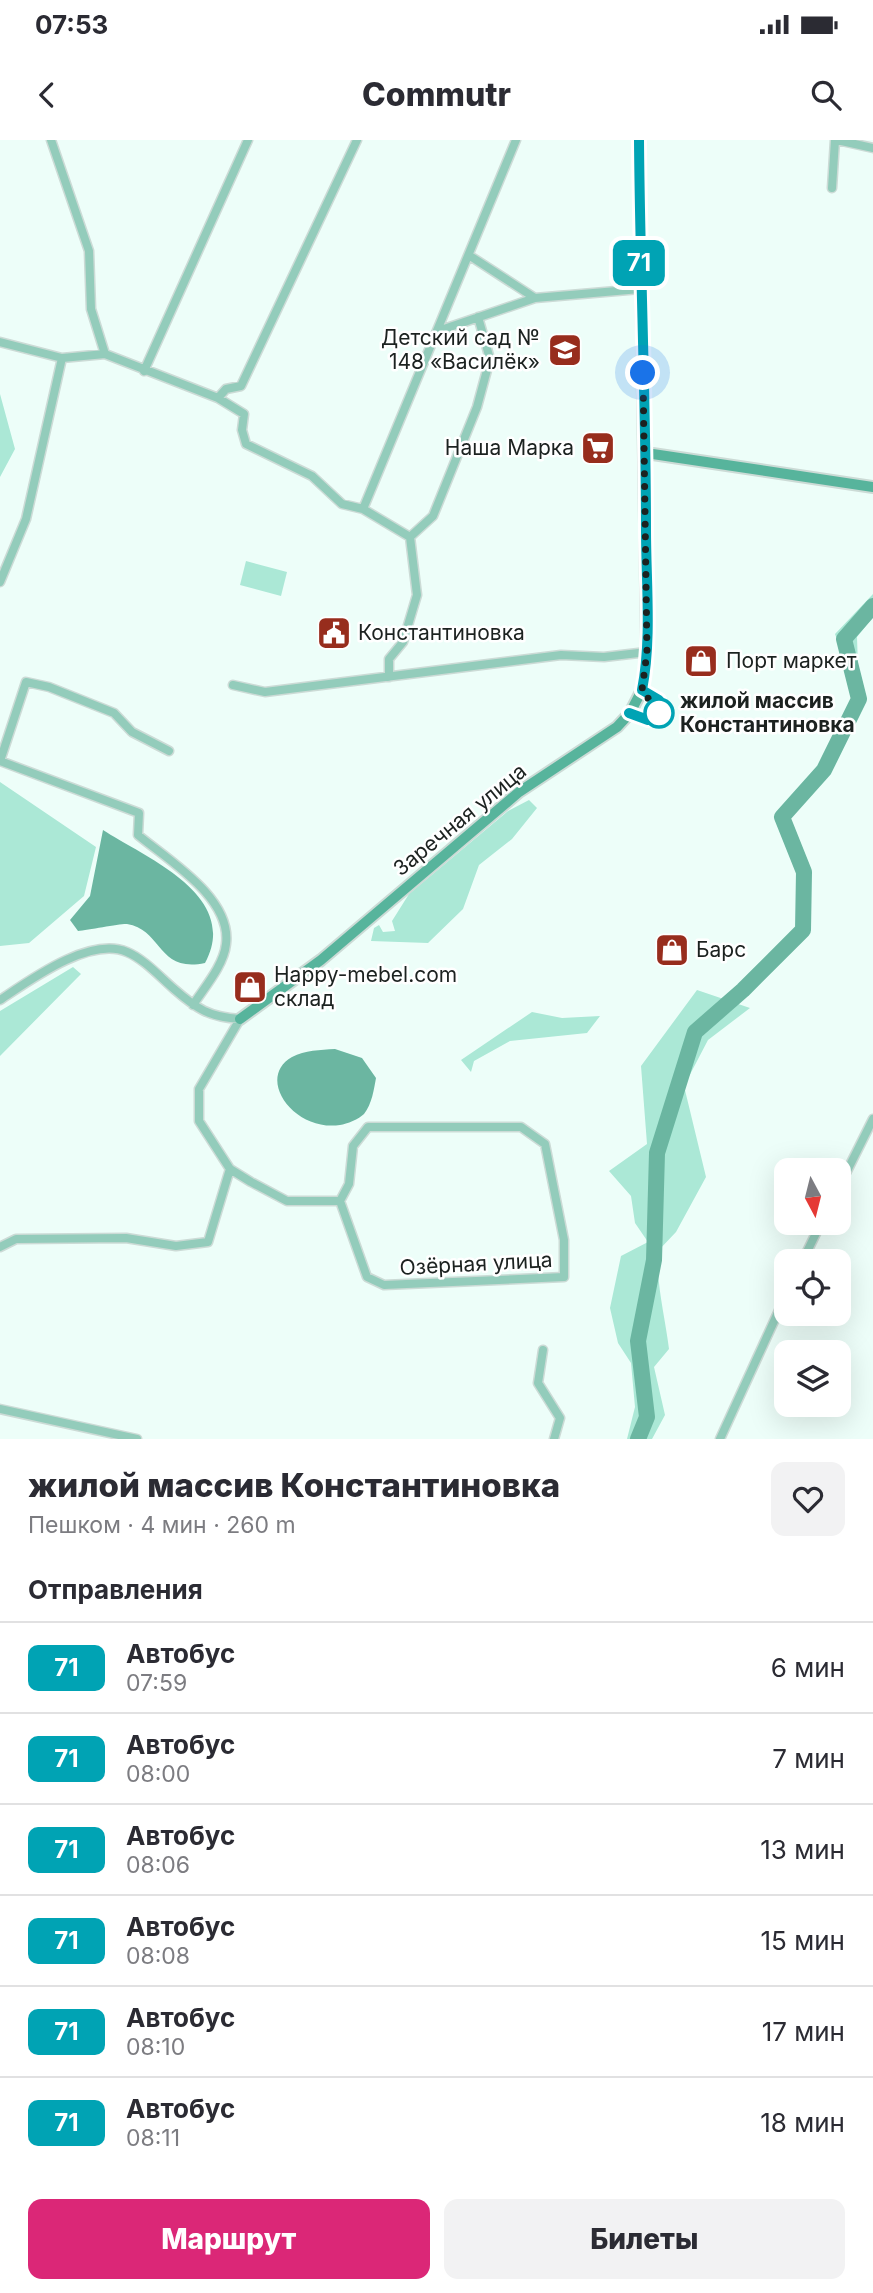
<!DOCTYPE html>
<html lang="ru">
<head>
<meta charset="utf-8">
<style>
	:root { --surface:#fff; --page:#f2f2f3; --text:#2b2b33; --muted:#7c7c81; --line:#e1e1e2; --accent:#db2777 }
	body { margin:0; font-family:Inter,sans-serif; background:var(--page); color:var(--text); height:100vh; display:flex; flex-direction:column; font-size:26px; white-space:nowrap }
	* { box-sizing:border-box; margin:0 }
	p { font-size:23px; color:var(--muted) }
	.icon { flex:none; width:38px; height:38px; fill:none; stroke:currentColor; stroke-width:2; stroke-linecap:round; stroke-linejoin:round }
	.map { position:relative; height:1299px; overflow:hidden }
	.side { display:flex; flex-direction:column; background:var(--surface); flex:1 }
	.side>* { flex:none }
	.badge { padding:0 14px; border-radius:10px; font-size:24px; line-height:46px }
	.needle { width:46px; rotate:173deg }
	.controls { position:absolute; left:774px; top:1018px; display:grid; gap:14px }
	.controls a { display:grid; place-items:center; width:77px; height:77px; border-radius:14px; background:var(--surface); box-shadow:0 7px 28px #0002; font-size:35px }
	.you { position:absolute; width:35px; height:35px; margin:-18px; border:5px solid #fff; border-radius:50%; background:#1a73e8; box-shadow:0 0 0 10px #1a73e833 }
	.map>.badge { position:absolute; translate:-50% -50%; box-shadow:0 0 0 4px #fff }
	h2 { padding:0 28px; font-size:26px; line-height:63px }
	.round { display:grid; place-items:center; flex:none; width:74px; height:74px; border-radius:14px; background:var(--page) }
	.headline { display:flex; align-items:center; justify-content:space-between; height:119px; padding:0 28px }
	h1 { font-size:33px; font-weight:800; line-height:52px }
	.primary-button { display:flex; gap:14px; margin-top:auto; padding:14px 28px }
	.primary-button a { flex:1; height:80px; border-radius:14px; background:var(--accent); color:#fff; font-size:28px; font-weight:800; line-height:80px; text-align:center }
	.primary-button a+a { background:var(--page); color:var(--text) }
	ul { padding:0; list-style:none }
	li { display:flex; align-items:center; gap:21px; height:91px; padding:0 28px; border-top:2px solid var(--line) }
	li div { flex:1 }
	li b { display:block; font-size:26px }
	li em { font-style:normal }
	li .badge { min-width:77px; font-weight:700; text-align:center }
	.status { display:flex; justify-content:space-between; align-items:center; height:49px; padding:0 35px; background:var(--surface); direction:ltr }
	.status svg { height:19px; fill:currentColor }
	header { display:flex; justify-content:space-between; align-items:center; height:91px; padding:0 28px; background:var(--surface); font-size:32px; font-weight:800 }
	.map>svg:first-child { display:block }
	.green { fill:#abe8d6 }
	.water { fill:#6bb6a1 }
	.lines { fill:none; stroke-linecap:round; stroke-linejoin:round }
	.river { stroke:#6bb6a1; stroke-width:16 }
	.street-casing { stroke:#ccdbd6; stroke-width:11 }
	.secondary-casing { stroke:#ccdbd6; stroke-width:14 }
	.street { stroke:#93ccbb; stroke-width:8 }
	.secondary { stroke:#57b49c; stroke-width:10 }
	.line-casing { stroke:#fff; stroke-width:16 }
	.line { stroke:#00a3b4; stroke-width:10 }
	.walk { stroke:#1c2220; stroke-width:7; stroke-dasharray:0 12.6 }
	.stop-dot { fill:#fff; stroke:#00a3b4; stroke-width:3.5 }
	.labels { text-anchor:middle; stroke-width:5; stroke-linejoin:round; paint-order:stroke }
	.poi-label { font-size:21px; fill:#1c2220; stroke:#fff; text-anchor:start }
	.stop-label { font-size:21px; font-weight:bold; fill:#1c2220; stroke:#fff; text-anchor:start }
	.street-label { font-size:21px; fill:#1c2220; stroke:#fff }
</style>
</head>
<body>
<div class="status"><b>07:53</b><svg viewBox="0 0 49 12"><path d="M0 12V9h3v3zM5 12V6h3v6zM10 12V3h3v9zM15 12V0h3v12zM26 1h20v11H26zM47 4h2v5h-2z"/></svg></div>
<header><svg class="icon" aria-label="back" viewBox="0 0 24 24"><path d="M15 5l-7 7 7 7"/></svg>Commutr<svg class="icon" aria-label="search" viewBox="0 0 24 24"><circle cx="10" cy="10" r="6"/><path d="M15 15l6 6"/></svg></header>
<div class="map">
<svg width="873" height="1299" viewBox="0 0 873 1299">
	<rect width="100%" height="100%" fill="#edfef9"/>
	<path class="green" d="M0,254L15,309L0,337Z
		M246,421L287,432L281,456L240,445Z
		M873,454V477L857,497L859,559L835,494Z
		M0,642L96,707L84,756L29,803L0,806Z
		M529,660L537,668L512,699L479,725L463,769L428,803L371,801L374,788L379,785L383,792L395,791L392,781L409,754L508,671Z
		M73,827L81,834L0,916V871Z
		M697,850L750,868L708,900L684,946L706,1037L676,1092L658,1111C656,1144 665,1176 669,1209L654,1227L665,1275L652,1299H627L635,1267L631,1223L618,1203L610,1168L621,1116L648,1102L635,1083L631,1056L609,1031L647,1004L641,926Z
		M532,872L562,878L600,876L587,893L510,901L474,921L471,932L461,920Z"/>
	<path class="water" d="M103,690C148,719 241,756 205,823C157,833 163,790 127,784C123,783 88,790 78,791L70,780L90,756Z
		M335,909L362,918L376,938C374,949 372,964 364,974C359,979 347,984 340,985C294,992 255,938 292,917C305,910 320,910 335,909Z"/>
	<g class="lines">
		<path class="river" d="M638,1299L647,1277L638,1201L654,1120L657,1013L695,892L743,850L803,790L804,732L782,677L824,630L859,559L844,499L873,466"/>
		<g class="street-casing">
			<path id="street" d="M51,0L89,111L91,169L105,214
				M837,0L873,8
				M832,48L835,0
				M470,116L535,158L640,149
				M438,191L535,158
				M0,202L62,218L105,214L218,258L244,274L242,290L246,304L312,336L342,364L363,369L410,397
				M144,231L248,0
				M218,258L226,249L241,246L357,0
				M363,369L516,0
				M410,397L433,376L477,267L490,219L478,177
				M0,442L26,379L62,218
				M389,537V519L403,502L417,455L410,397
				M233,545L265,552L561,515L604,517L647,512
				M169,611L132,592L114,573L49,547L26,542L0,621L139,673L138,695C168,720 232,758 226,804C224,825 204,848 193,865
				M0,860C30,840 90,796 127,812C144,819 160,837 174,849C197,869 209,877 240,879L199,949V981L230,1029L251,1042L287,1061H340
				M368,987H521L545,1004L564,1100V1137L384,1145L367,1137L340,1061L349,1044L353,1006Z
				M838,1049L873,979
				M0,1107L16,1099L126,1098L176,1106L208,1102L230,1029
				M802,1122L821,1083
				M543,1210L538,1243L560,1278L554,1299
				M0,1269L137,1299
				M720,1299L786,1155"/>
		</g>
		<g class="secondary-casing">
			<path id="secondary" d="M646,313L873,347
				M240,879L321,820L519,652L617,587L630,573L642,550L647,512L639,0"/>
		</g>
		<use href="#street" class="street"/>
		<use href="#secondary" class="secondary"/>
	</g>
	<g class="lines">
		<g class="line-casing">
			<path id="line" d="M629,573L648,580L659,573V560L642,550C652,499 646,443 646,390C646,260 640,130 639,0"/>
		</g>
		<use href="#line" class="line"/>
		<path class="walk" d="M643,233L647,512L642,550L659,573"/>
	</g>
	<defs>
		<g id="school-square" transform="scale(1.75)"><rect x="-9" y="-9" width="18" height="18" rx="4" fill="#972d1d" stroke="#fff"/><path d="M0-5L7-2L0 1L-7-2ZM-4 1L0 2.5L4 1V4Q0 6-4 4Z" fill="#fff"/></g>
		<g id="supermarket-square" transform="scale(1.75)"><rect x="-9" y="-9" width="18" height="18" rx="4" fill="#972d1d" stroke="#fff"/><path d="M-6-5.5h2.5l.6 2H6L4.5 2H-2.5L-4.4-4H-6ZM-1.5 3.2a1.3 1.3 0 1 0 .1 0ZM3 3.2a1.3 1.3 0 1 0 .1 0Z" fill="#fff"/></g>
		<g id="civic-square" transform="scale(1.75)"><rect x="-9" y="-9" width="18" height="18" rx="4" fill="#972d1d" stroke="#fff"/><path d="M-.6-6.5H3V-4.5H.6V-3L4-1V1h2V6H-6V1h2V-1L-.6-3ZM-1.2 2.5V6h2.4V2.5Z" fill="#fff"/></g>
		<g id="shop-square" transform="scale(1.75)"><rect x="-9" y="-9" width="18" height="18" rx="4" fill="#972d1d" stroke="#fff"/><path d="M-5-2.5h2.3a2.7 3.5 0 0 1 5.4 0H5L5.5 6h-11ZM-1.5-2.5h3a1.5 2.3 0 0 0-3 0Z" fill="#fff"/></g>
	</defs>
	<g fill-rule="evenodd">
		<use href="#school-square" x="565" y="210"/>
		<use href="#supermarket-square" x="598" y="308"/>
		<use href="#civic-square" x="334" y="493"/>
		<use href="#shop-square" x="701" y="521"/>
		<use href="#shop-square" x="672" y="810"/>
		<use href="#shop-square" x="250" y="847"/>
	</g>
	<circle class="stop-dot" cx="659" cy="573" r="14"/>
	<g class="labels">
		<g class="poi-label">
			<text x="540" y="205" text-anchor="end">Детский сад №<tspan x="540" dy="24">148 «Василёк»</tspan></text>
			<text x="574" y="315" text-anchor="end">Наша Марка</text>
			<text x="358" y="500">Константиновка</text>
			<text x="726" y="528">Порт маркет</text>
			<text x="696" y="817">Барс</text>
			<text x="274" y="842">Happy-mebel.com<tspan x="274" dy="24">склад</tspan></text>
		</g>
		<g class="stop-label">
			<text x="680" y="568">жилой массив<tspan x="680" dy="24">Константиновка</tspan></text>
		</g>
		<g class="street-label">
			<text transform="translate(460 680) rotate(-39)" y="7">Заречная улица</text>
			<text transform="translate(476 1124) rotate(-3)" y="7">Озёрная улица</text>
		</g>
	</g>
</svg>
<div class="controls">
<a><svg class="needle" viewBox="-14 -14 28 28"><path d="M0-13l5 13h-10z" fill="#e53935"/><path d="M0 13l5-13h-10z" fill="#7c7c81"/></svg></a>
<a><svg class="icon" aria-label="locate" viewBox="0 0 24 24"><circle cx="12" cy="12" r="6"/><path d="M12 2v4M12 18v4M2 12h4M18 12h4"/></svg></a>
<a><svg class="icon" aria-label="layers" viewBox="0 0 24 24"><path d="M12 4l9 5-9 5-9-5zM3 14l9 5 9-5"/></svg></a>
</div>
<div class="you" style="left:643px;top:233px"></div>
<b class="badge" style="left:639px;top:123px;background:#00a3b4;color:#fff">71</b>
</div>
<section class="side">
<div class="headline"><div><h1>жилой массив Константиновка</h1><p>Пешком · 4 мин · 260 m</p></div><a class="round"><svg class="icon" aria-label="heart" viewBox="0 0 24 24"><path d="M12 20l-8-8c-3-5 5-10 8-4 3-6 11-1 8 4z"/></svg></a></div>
<h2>Отправления</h2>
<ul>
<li><span class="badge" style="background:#00a3b4;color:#fff">71</span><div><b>Автобус</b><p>07:59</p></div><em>6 мин</em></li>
<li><span class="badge" style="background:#00a3b4;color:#fff">71</span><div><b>Автобус</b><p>08:00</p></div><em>7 мин</em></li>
<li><span class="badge" style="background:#00a3b4;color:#fff">71</span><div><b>Автобус</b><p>08:06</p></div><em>13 мин</em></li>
<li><span class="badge" style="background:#00a3b4;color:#fff">71</span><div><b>Автобус</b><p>08:08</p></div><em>15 мин</em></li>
<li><span class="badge" style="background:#00a3b4;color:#fff">71</span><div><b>Автобус</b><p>08:10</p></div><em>17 мин</em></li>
<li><span class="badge" style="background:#00a3b4;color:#fff">71</span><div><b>Автобус</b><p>08:11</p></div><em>18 мин</em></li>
</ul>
<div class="primary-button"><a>Маршрут</a><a>Билеты</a></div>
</section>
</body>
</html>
